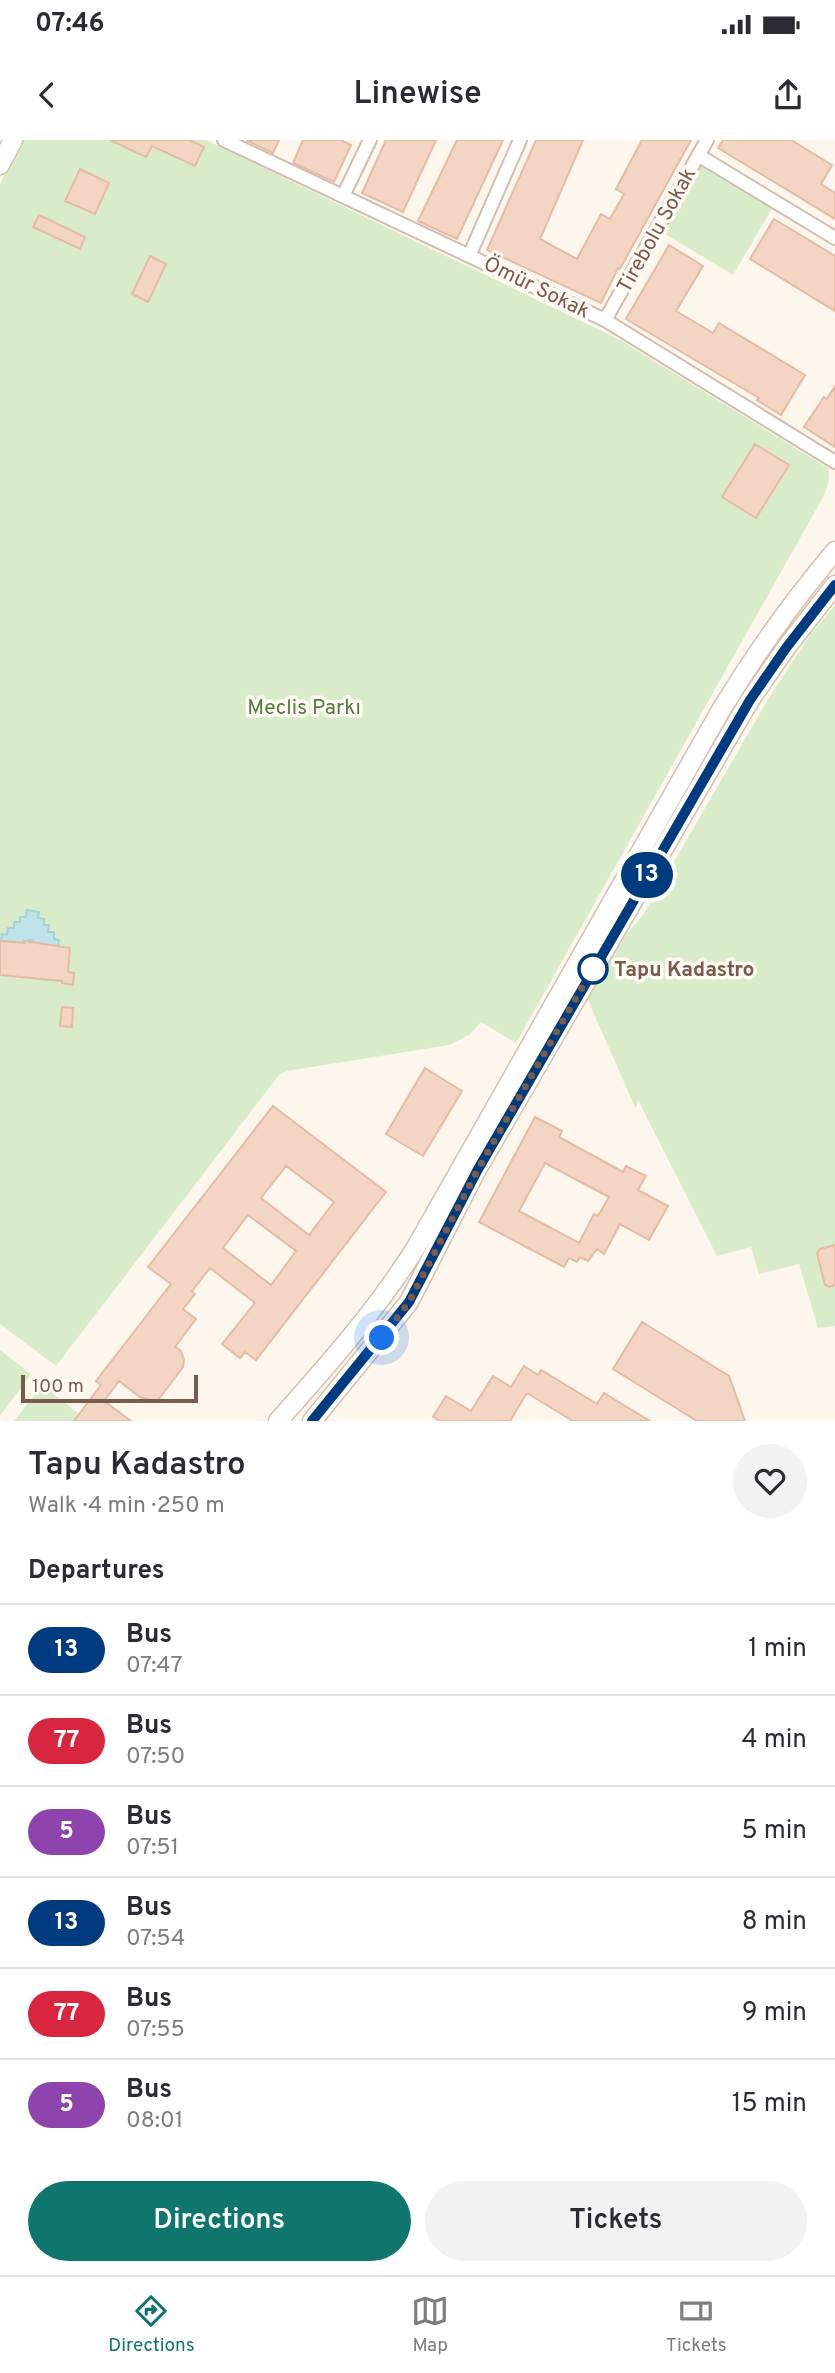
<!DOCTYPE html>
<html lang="en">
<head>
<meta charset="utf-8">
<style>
	:root { --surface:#fff; --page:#f2f2f3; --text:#2b2b33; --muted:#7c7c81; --line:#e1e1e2; --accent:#0f766e }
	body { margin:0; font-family:Overpass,sans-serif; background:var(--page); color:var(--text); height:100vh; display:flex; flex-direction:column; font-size:26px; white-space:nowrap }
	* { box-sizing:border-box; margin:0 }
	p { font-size:23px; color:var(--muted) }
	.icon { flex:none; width:38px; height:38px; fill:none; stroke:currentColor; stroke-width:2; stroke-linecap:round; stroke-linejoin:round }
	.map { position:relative; height:1281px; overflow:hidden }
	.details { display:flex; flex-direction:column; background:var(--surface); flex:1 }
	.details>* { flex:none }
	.badge { padding:0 14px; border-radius:23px; font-size:24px; line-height:46px }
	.scale { position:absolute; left:21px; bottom:18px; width:177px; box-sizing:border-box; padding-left:7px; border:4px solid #7a5c4d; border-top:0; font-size:19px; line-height:24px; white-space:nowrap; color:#7a5c4d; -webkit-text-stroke:5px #fffaf3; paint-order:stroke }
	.you { position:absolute; width:35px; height:35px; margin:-18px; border:5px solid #fff; border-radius:50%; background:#1a73e8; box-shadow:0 0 0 10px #1a73e833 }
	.map>.badge { position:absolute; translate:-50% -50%; box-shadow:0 0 0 4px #fff }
	h2 { padding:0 28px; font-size:26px; line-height:63px }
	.round { display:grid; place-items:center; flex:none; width:74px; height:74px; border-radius:37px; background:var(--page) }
	.summary { display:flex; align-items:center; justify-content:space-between; height:119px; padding:0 28px }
	h1 { font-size:33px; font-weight:600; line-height:52px }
	.action { display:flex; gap:14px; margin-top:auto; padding:14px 28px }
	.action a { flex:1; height:80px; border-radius:42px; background:var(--accent); color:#fff; font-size:28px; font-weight:600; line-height:80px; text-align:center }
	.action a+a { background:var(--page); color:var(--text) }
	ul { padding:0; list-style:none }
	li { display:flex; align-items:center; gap:21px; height:91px; padding:0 28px; border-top:2px solid var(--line) }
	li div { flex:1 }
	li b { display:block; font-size:26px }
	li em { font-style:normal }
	li .badge { min-width:77px; font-weight:700; text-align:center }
	.status { display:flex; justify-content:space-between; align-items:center; height:49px; padding:0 35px; background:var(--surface); direction:ltr }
	.status svg { height:19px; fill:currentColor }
	header { display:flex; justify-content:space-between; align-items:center; height:91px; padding:0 28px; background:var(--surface); font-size:32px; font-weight:600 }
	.tabs { display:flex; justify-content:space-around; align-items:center; height:98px; border-top:2px solid var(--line); background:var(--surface); font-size:19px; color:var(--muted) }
	.tabs a { display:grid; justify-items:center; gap:4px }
	.tabs .on { color:var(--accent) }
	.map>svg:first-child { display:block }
	.green { fill:#d8ecc9 }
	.water { fill:#bfe3e8; stroke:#a5d3da; stroke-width:2 }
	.building { fill:#f3d5c3; stroke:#e6bba3; stroke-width:2; fill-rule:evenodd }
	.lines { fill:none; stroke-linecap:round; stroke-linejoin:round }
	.street-casing { stroke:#d1beb0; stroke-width:16 }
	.secondary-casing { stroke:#d6c0b0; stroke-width:21 }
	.street { stroke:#fff; stroke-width:12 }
	.secondary { stroke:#fff; stroke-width:18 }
	.line-casing { stroke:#fff; stroke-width:16 }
	.line { stroke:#003b80; stroke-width:10 }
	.walk { stroke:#7a5c4d; stroke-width:7; stroke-dasharray:0 12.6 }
	.stop-dot { fill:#fff; stroke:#003b80; stroke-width:3.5 }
	.labels { text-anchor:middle; stroke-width:7; stroke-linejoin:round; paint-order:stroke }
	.street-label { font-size:21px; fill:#7a5c4d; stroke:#fffaf3 }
	.park-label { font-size:21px; fill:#537a41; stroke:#fffaf3 }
	.stop-label { font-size:21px; font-weight:bold; fill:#7a5c4d; stroke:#fffaf3; text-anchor:start }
</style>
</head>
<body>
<div class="status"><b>07:46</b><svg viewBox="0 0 49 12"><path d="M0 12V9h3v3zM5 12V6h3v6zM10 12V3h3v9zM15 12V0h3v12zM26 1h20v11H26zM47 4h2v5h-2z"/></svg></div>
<header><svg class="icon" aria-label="back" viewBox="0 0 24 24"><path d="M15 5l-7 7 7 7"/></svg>Linewise<svg class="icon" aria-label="share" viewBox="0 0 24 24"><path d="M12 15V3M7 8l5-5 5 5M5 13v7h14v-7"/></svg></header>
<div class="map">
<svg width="835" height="1281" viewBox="0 0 835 1281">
	<rect width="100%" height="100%" fill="#fdf6ec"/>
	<path class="green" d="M22,0H206L620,200L828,328C831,340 827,348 822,359L516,903L481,882L469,895L449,905L287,931L279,935L56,1226L0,1184V44Z
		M698,15L776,62L733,135L657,89Z
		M835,465V1186L818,1188L799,1124L759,1134L751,1107L717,1116L638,960L636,969L582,847L643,775L770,556L810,495Z
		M0,1210L31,1234L0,1276Z
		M42,1245L79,1274L74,1281H14Z"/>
	<path class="water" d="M27,770L39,772L38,778L44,779V785H49L48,792H54V799L59,800L58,806L35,804L32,800H28L24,803L1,801L2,794L7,795L8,788H14V782H20V777H26Z"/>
	<path class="building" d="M110,0H189L204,7L195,26L152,6L146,17Z
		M246,0H279L273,13Z
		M303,0H341L351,5L334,42L293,23Z
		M386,0H436L403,72L362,53Z
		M457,0H503L457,99L418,81Z
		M536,0H583L540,99L577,119L601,74L610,79L624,54L616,49L642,0H691L620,129L618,128L601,163L487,110Z
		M723,0H791L832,25L821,44L835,53V79L718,8Z
		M80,29L109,43L95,74L65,61Z
		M39,75L85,97L80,109L33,87Z
		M774,79L835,116V171L750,119Z
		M669,105L703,126L676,171L713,193L719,183L805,235L781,275L757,260L759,258L626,179Z
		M150,116L166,124L148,162L132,154Z
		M835,246V307L804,287L824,257L827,259Z
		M755,304L789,325L756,378L722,357Z
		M0,801L24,803V801L70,808L68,832L74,833L73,845L62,843V841L0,835Z
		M62,867L73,868L72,887L60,886Z
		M425,928L462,951L423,1016L386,994Z
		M273,966L386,1052L256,1220L245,1212L240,1218L222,1204L255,1163L210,1128L192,1151L195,1154L183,1169L196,1179L175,1207L181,1211L184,1220L183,1227L158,1260H150L140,1257L119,1241L104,1261L131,1281H74L101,1245L96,1241L171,1144L148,1127ZM286,1026L334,1062L309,1095L261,1058ZM248,1075L296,1111L271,1145L223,1108Z
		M535,977L562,991L559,997L623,1032L626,1026L646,1036L638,1050L668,1066L649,1100L620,1084L604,1114L597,1109L588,1121L580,1117L577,1122L569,1118L564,1127L479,1082ZM545,1023L609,1057L598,1076L594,1074L579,1103L519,1071Z
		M835,1105V1145L829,1147L825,1145L817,1113L820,1109Z
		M642,1182L729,1236L745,1281H697L613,1229Z
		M524,1226L538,1235L541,1230L597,1264L604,1253L650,1281H573L527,1253L510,1281H440L433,1277L446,1256L471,1271L493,1236L511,1247Z"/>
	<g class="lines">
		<g class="street-casing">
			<path id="street" d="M224,0L605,180L835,322
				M698,15L835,98
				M343,56L370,0
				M470,114L520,0
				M605,180L707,0"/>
		</g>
		<g class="secondary-casing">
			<path id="secondary" d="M0,25L13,0
				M278,1281C327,1226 375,1172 415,1109L721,570C755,514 792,462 835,411
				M312,1281L409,1162L476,1031L750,560L786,508L835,445"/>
		</g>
		<use href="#street" class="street"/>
		<use href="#secondary" class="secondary"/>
	</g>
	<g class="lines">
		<g class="line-casing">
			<path id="line" d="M312,1281L409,1162L477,1031L750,560L786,508L835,445"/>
		</g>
		<use href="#line" class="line"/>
		<path class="walk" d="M382,1198L409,1162L477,1031L595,825L593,829"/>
	</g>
	<circle class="stop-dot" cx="593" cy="829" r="14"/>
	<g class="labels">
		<g class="street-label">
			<text transform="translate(656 90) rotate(-61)" y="7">Tirebolu Sokak</text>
			<text transform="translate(537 147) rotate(26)" y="7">Ömür Sokak</text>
		</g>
		<g class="park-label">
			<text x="304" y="574">Meclis Parkı</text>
		</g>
		<g class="stop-label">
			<text x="614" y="836">Tapu Kadastro</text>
		</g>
	</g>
</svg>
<div class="scale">100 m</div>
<div class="you" style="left:382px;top:1198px"></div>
<b class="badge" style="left:647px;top:735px;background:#003b80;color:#fff">13</b>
</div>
<section class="details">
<div class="summary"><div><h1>Tapu Kadastro</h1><p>Walk · 4 min · 250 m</p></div><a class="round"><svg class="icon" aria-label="heart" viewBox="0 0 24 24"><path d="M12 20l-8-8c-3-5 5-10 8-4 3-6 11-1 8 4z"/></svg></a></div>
<h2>Departures</h2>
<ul>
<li><span class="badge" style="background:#003b80;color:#fff">13</span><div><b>Bus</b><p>07:47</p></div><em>1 min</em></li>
<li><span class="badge" style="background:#d7263d;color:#fff">77</span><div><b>Bus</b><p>07:50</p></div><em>4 min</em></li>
<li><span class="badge" style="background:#8e44ad;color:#fff">5</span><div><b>Bus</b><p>07:51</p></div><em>5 min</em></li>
<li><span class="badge" style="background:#003b80;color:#fff">13</span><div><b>Bus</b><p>07:54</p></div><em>8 min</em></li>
<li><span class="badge" style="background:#d7263d;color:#fff">77</span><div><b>Bus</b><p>07:55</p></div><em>9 min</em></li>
<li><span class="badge" style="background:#8e44ad;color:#fff">5</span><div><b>Bus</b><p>08:01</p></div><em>15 min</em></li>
</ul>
<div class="action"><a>Directions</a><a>Tickets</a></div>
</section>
<nav class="tabs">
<a class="on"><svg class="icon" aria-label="directions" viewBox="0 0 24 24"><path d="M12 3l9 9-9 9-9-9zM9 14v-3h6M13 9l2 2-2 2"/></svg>Directions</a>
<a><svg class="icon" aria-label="map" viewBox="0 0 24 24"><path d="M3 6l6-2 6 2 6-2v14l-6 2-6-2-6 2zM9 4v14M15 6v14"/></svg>Map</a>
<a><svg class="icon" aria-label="tickets" viewBox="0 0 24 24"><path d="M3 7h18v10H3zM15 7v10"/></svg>Tickets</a>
</nav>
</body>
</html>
